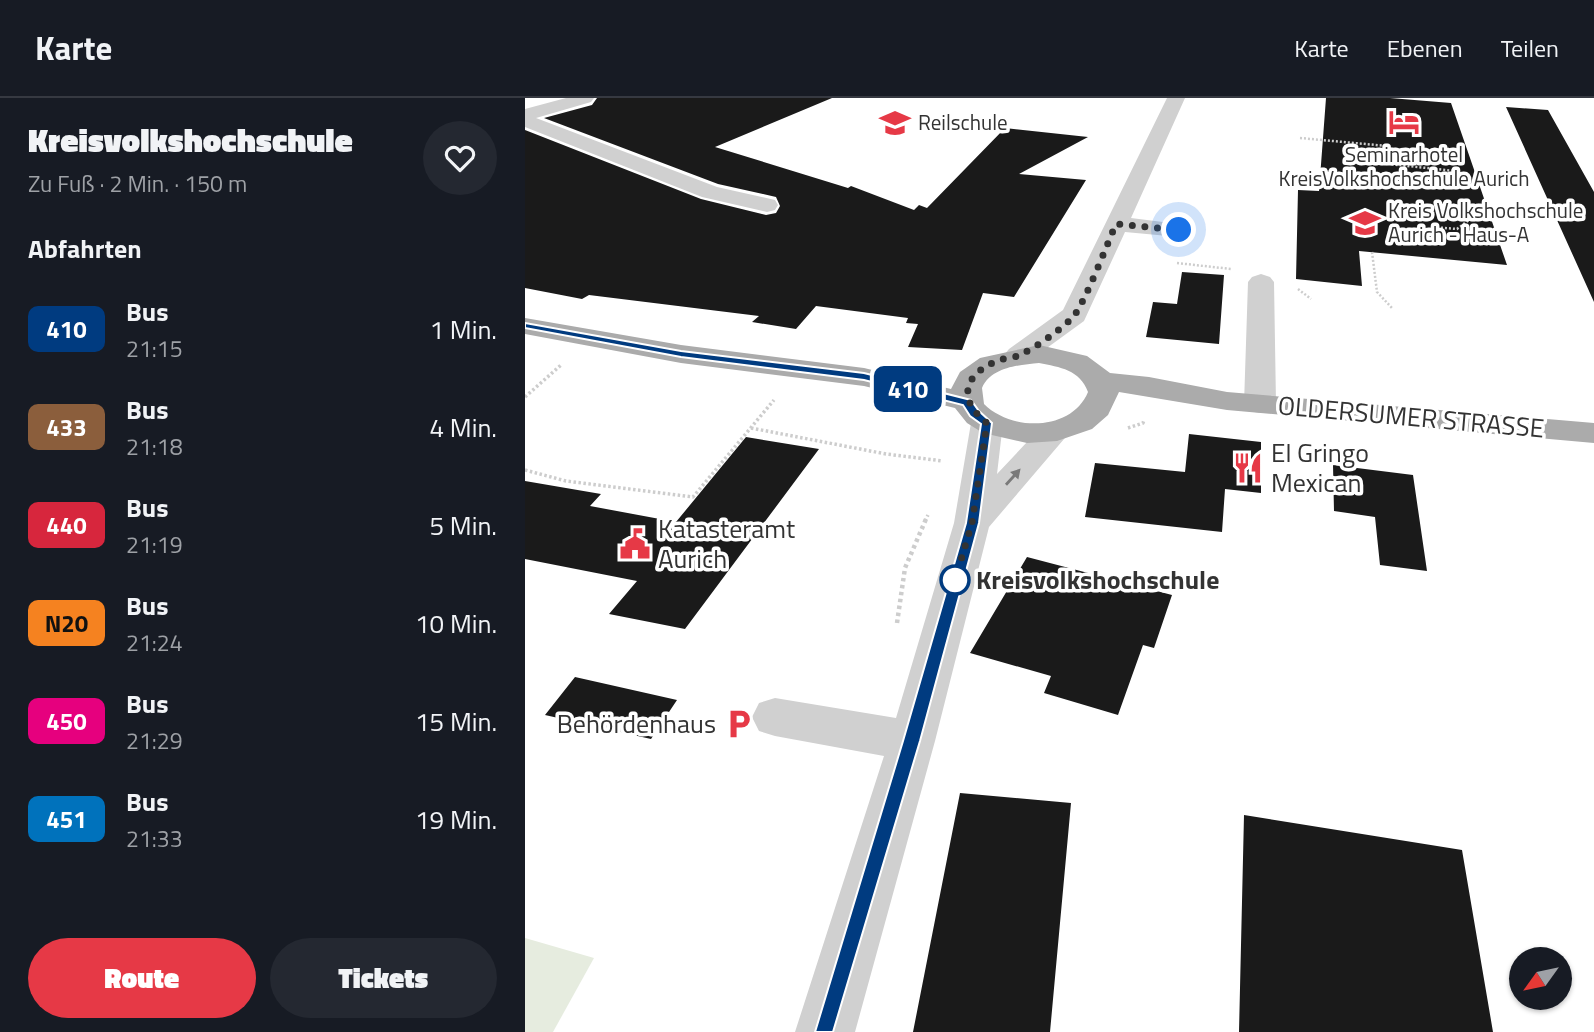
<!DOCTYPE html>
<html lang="de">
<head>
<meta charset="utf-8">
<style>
	:root { --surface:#171b24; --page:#242831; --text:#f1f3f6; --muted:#9ea1a6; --line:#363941; --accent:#e63946 }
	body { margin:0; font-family:"Titillium Web",sans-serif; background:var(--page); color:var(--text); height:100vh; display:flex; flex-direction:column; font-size:26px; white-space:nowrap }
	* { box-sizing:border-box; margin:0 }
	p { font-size:23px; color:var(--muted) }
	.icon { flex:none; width:38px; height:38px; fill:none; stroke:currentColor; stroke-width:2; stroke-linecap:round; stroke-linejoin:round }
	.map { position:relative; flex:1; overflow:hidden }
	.sheet { display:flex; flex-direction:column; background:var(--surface); width:525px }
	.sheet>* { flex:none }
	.badge { padding:0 14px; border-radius:10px; font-size:24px; line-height:46px }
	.needle { width:46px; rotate:237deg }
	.controls { position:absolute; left:984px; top:849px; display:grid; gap:14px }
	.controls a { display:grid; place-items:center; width:63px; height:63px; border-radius:50%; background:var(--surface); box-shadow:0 2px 5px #0004; font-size:35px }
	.you { position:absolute; width:35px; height:35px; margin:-18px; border:5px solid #fff; border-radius:50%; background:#1a73e8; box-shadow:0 0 0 10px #1a73e833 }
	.map>.badge { position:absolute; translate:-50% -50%; box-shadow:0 0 0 4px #fff }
	h2 { padding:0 28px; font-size:26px; line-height:63px }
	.round { display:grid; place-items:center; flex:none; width:74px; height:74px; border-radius:37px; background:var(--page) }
	.headline { display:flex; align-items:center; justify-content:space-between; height:119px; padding:0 28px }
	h1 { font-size:33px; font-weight:800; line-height:52px }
	.action { display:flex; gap:14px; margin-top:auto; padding:14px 28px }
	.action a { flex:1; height:80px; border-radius:42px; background:var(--accent); color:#fff; font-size:28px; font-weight:800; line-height:80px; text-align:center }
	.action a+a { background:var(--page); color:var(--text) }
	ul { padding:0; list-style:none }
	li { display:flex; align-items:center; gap:21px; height:98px; padding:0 28px }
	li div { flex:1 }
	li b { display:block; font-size:26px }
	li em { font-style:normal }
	li .badge { min-width:77px; font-weight:700; text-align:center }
	header { display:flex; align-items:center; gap:42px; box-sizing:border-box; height:98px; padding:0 35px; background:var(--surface); border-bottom:2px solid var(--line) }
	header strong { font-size:33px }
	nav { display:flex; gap:38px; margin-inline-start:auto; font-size:24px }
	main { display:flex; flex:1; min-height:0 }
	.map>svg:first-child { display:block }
	.green { fill:#e6ecdf }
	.building { fill:#1a1a1a }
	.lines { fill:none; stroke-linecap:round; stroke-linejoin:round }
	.path-far2 { stroke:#cdcdcd; stroke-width:2.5; stroke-dasharray:2 2; stroke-linecap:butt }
	.path-far1 { stroke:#cdcdcd; stroke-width:3.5; stroke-dasharray:2.5 2.5; stroke-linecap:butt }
	.path { stroke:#cdcdcd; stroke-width:4.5; stroke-dasharray:3.5 3.5; stroke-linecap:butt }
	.minor { fill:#d0d0d0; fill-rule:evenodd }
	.major { fill:#ababab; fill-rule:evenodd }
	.oneway { fill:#7a7a7a }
	.line { fill:#003b80; stroke:#fff; stroke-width:2 }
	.walk { stroke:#333; stroke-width:7; stroke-dasharray:0 12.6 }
	.stop-dot { fill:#fff; stroke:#003b80; stroke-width:3.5 }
	.labels { text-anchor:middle; stroke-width:7; stroke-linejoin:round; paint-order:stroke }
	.far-poi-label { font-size:21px; fill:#333; stroke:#fff; text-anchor:start }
	.street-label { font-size:26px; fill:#333; stroke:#fff }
	.poi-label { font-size:26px; fill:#333; stroke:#fff; text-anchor:start }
	.stop-label { font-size:26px; font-weight:bold; fill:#333; stroke:#fff; text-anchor:start }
</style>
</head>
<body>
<header>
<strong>Karte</strong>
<nav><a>Karte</a><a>Ebenen</a><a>Teilen</a></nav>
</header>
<main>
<section class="sheet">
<div class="headline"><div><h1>Kreisvolkshochschule</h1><p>Zu Fuß · 2 Min. · 150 m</p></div><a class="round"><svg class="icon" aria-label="heart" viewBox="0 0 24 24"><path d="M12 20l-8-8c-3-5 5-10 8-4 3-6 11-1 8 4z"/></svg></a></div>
<h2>Abfahrten</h2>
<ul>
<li><span class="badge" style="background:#003b80;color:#fff">410</span><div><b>Bus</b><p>21:15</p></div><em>1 Min.</em></li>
<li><span class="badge" style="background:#8b5e3c;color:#fff">433</span><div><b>Bus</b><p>21:18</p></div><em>4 Min.</em></li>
<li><span class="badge" style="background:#d7263d;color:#fff">440</span><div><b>Bus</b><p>21:19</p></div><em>5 Min.</em></li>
<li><span class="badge" style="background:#f58220;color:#111">N20</span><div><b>Bus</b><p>21:24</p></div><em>10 Min.</em></li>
<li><span class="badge" style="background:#e6007e;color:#fff">450</span><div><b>Bus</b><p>21:29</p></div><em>15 Min.</em></li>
<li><span class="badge" style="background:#0072bc;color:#fff">451</span><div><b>Bus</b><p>21:33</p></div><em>19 Min.</em></li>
</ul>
<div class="action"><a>Route</a><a>Tickets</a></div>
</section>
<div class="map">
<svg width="1069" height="934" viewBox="0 0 1069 934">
	<rect width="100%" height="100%" fill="#fff"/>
	<path class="green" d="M0,840L69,860L28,934H0Z"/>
	<path class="building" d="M72,0H307L190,49L323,90L326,88L389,112L394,107L402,110L480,30L563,39L494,76L561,82L489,199L458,195L437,252L383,249L393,226L381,225L383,220L291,208L271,231L227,224L234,218L64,197L57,201L0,190V32L176,101L241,117L251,115L255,108L251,99L193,86L19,20L67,7Z
		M801,0H865L926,5L982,167L834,153L837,188L771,181L773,92L794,93Z
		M981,9L1023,12L1069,94V204Z
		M657,174L699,177L694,246L621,239L628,204L652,206Z
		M664,336L736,344V395L700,391L697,434L560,419L570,365L660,374Z
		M221,339L294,351L160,531L84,516L112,483L0,461V383L76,396L65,408L151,424Z
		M808,367L888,377L902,473L855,467L850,419L809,413Z
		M502,459L647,497L629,550L618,547L593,617L519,595L526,578L445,555Z
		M50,579L152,602L126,641L20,617Z
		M435,695L546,705L525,934H388Z
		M719,717L937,752L968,934H714Z"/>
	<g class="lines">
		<path class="path-far2" d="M775,40L862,48L864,66L930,73
			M908,129L932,131L944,122
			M847,154L852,194L867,210
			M652,165L706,171
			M773,191L786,201"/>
		<path class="path-far1" d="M0,299L36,267
			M226,330L361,356L418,363
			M603,330L618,325L619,322
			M0,372L41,383L168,399L249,302
			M400,423L403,417"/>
		<path class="path" d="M372,525L380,470L401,421"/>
		<path class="minor" d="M41,0H69L66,4L11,20L192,89L250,102L253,107L250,112L242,114L177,99L0,29V11Z
			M642,0H660L606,120L662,127L666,132L662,137L654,139L600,134L559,223L504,263L494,266L484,263L479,257L484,251L538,212Z
			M736,176L745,179L749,184L751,306L746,313L735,315L724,313L719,306L723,184L727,179Z
			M462,315L473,318L478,325L472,376L518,327L529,324L540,327L545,334L464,429L410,643L330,934H270L359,658L250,638L234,633L227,619L234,605L250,600L371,620L429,425L446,325L451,318Z"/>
		<path class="major" d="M0,220L156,247L339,270L426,291L435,274L455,260L514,247L562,258L585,275L624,279L702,294L1069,325V345L702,312L594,294L583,317L567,331L532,343L502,345L458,335L442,325L430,310L339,288L156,265L0,236ZM514,265C535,269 555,272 563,294C547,333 487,334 459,306L457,290C466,269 494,267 514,265Z"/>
	</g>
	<defs><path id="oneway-solid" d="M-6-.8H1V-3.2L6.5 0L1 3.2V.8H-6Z" transform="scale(1.75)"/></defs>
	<use class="oneway" href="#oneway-solid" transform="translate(488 379) rotate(-48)"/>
	<path class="line" d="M0,225L156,253L339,275L446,302L454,313L467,325L454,425L395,643L308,934H290L378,643L441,425L456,326L445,318L438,307L339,282L156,259L0,230Z"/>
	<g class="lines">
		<path class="walk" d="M430,482L428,489L447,425L462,325C431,301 439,275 475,262C481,260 489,260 495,257C513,248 534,233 548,219C560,205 582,146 591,126L654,132"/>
	</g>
	<defs>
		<g id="hotel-bare" transform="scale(2.415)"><path d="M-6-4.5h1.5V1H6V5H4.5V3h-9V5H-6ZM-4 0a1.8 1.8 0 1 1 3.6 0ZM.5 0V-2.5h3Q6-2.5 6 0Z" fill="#e63946" stroke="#fff" stroke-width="2.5" paint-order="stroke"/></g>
		<g id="school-bare" transform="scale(2.415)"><path d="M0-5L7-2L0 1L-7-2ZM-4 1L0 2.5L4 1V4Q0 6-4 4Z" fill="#e63946" stroke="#fff" stroke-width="2.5" paint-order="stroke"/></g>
		<g id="university-bare" transform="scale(2.415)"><path d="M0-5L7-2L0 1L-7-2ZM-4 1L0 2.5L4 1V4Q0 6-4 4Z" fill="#e63946" stroke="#fff" stroke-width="2.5" paint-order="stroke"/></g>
		<g id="restaurant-bare" transform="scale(2.415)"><path d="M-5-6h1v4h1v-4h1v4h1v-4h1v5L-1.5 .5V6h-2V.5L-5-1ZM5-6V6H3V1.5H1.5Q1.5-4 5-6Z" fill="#e63946" stroke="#fff" stroke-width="2.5" paint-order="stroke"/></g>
		<g id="civic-bare" transform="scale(2.415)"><path d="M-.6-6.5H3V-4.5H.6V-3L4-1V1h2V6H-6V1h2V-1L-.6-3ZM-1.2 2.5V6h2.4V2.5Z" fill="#e63946" stroke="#fff" stroke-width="2.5" paint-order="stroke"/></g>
		<g id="parking-bare" transform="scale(2.415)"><path d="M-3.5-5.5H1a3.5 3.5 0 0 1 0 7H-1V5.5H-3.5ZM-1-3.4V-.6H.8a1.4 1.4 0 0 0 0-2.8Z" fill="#e63946" stroke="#fff" stroke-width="2.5" paint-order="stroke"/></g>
	</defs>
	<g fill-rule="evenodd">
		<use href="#hotel-bare" x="879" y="24"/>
		<use href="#school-bare" x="370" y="25"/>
		<use href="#university-bare" x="840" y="125"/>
		<use href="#restaurant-bare" x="723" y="370"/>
		<use href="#civic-bare" x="110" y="446"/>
		<use href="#parking-bare" x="214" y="626"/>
	</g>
	<circle class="stop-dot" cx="430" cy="482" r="14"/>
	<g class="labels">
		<g class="far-poi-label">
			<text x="393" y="32">Reilschule</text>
			<text x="879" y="64" text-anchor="middle">Seminarhotel<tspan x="879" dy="24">KreisVolkshochschule Aurich</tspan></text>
			<text x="863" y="120">Kreis Volkshochschule<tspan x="863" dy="24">Aurich - Haus-A</tspan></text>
		</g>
		<g class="street-label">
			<text transform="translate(886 319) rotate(5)" y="9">OLDERSUMER STRASSE</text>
		</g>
		<g class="poi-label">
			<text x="746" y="364">El Gringo<tspan x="746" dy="30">Mexican</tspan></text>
			<text x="133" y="440">Katasteramt<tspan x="133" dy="30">Aurich</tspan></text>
			<text x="191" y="635" text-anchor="end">Behördenhaus</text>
		</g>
		<g class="stop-label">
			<text x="451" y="491">Kreisvolkshochschule</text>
		</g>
	</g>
</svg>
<div class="controls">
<a><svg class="needle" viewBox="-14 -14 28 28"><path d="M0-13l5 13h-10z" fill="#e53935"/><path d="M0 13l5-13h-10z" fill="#9ea1a6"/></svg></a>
</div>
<div class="you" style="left:654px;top:132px"></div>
<b class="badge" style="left:383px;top:291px;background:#003b80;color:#fff">410</b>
</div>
</main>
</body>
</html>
